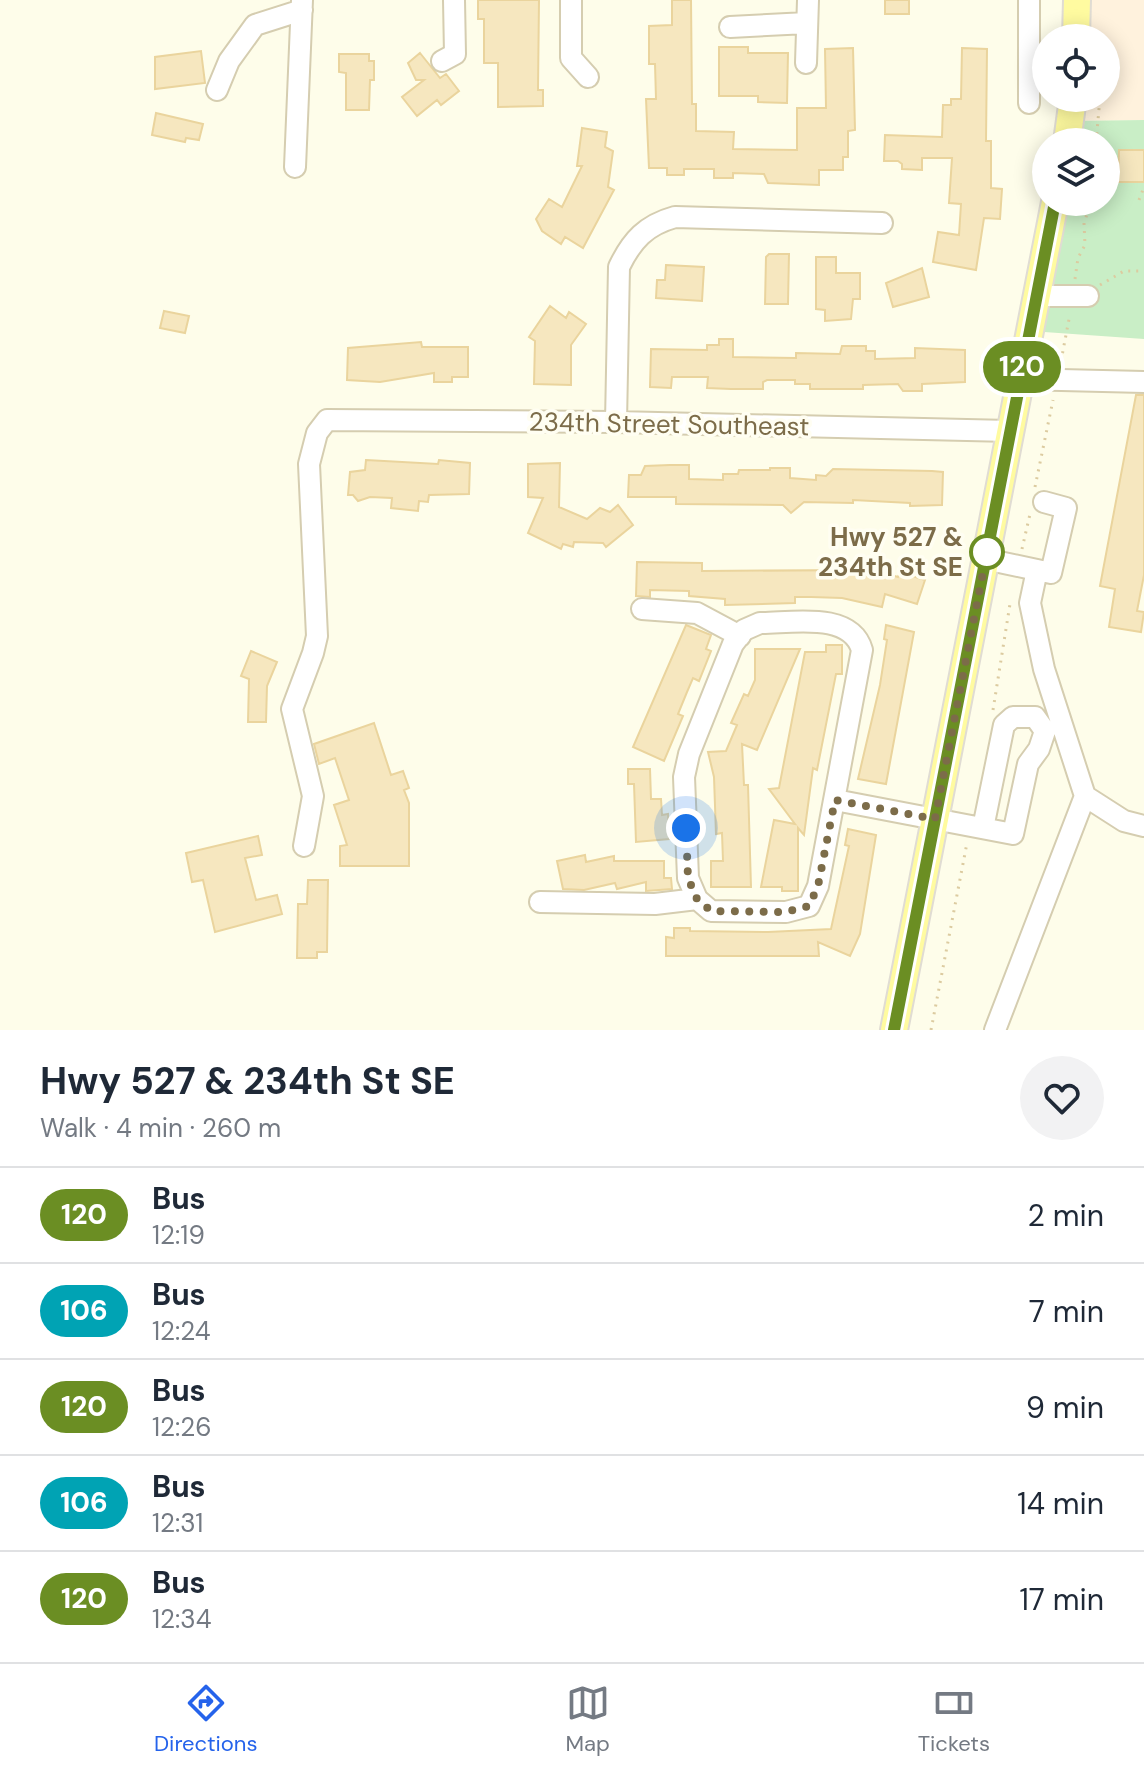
<!DOCTYPE html>
<html lang="en">
<head>
<meta charset="utf-8">
<style>
	:root { --surface:#fff; --page:#f2f2f3; --text:#1f2937; --muted:#747a83; --line:#e0e1e3; --accent:#2563eb }
	body { margin:0; font-family:"DM Sans",sans-serif; background:var(--page); color:var(--text); height:100vh; display:flex; flex-direction:column; font-size:30px; white-space:nowrap }
	* { box-sizing:border-box; margin:0 }
	p { font-size:26px; color:var(--muted) }
	.icon { flex:none; width:44px; height:44px; fill:none; stroke:currentColor; stroke-width:2; stroke-linecap:round; stroke-linejoin:round }
	.map { position:relative; height:1030px; overflow:hidden }
	.panel { display:flex; flex-direction:column; background:var(--surface); flex:1 }
	.panel>* { flex:none }
	.badge { padding:0 16px; border-radius:26px; font-size:28px; line-height:52px }
	.fabs { position:absolute; left:1032px; top:24px; display:grid; gap:16px }
	.fabs a { display:grid; place-items:center; width:88px; height:88px; border-radius:50%; background:var(--surface); box-shadow:0 4px 20px #0003; font-size:40px }
	.you { position:absolute; width:40px; height:40px; margin:-20px; border:6px solid #fff; border-radius:50%; background:#1a73e8; box-shadow:0 0 0 12px #1a73e833 }
	.map>.badge { position:absolute; translate:-50% -50%; box-shadow:0 0 0 4px #fff }
	.round { display:grid; place-items:center; flex:none; width:84px; height:84px; border-radius:42px; background:var(--page) }
	.overview { display:flex; align-items:center; justify-content:space-between; height:136px; padding:0 40px }
	h1 { font-size:38px; font-weight:700; line-height:60px }
	ul { padding:0; list-style:none }
	li { display:flex; align-items:center; gap:24px; height:96px; padding:0 40px; border-top:2px solid var(--line) }
	li div { flex:1 }
	li b { display:block; font-size:30px }
	li em { font-style:normal }
	li .badge { min-width:88px; font-weight:700; text-align:center }
	.tab-bar { display:flex; justify-content:space-around; align-items:center; height:112px; border-top:2px solid var(--line); background:var(--surface); font-size:22px; color:var(--muted) }
	.tab-bar a { display:grid; justify-items:center; gap:4px }
	.tab-bar .selected { color:var(--accent) }
	.map>svg:first-child { display:block }
	.commercial { fill:#fff2dd }
	.green { fill:#c9eec6 }
	.building { fill:#f6e7bf; stroke:#ead49d; stroke-width:2 }
	.lines { fill:none; stroke-linecap:round; stroke-linejoin:round }
	.minor-casing { stroke:#d5cdb0; stroke-width:24 }
	.major-casing { stroke:#e0dcd3; stroke-width:30 }
	.path { stroke:#dccba0; stroke-width:3; stroke-dasharray:2 6; stroke-linecap:butt }
	.minor { stroke:#fff; stroke-width:20 }
	.major { stroke:#fffba0; stroke-width:26 }
	.line-casing { stroke:#fff; stroke-width:18 }
	.line { stroke:#6b8e23; stroke-width:12 }
	.walk { stroke:#7c6c49; stroke-width:8; stroke-dasharray:0 14.4 }
	.stop-dot { fill:#fff; stroke:#6b8e23; stroke-width:4 }
	.labels { text-anchor:middle; stroke-width:7; stroke-linejoin:round; paint-order:stroke }
	.street-label { font-size:26px; fill:#7c6c49; stroke:#fffef2 }
	.stop-label { font-size:26px; font-weight:bold; fill:#7c6c49; stroke:#fffef2; text-anchor:end }
</style>
</head>
<body>
<div class="map">
<svg width="1144" height="1030" viewBox="0 0 1144 1030">
	<rect width="100%" height="100%" fill="#fefdea"/>
	<path class="commercial" d="M1078,0H1144V120L1071,121L1073,98H1106V38H1076Z"/>
	<path class="green" d="M1144,120V339L1030,331L1055,202H1106V142H1067L1071,121Z"/>
	<path class="building" d="M478,0H539L538,90H543V106L498,107V63H484V19H478Z
		M672,0H691L692,104H696V131L734,132L733,149L797,150V108H826L825,49L853,48L855,130L848,131V157H843V170H819V185L768,183L764,174L733,173V178H714V169H684V175H667V168H649L646,99H656L655,64H649V26L672,25Z
		M885,0H909V14H885Z
		M719,47H748V53H788L787,103L758,102V96H719Z
		M962,48L987,49L986,141H991V188L1002,189L1000,219L984,218L976,270L933,262L938,232L959,235L961,204L949,203L952,158H922V170L902,169V164L898,161H884L885,135L942,137L943,105H951V99H961Z
		M201,51L205,83L155,89V57Z
		M420,53L440,78L446,74L459,91L441,105L437,100L417,116L402,97L424,80H416L408,63Z
		M339,54H369V61H374V80H370L369,110H346V73L339,72Z
		M156,113L203,124L199,140L186,138L185,142L152,135Z
		M582,128L607,132L605,147L613,151L608,187L614,190L583,248L565,237L561,244L542,231L536,219L549,199L562,207L582,166H577Z
		M1119,150H1144V182H1118Z
		M769,254H789L788,304H765L766,257Z
		M816,257H836V273H860V299H853L851,319L825,321V310L816,309Z
		M666,265L704,267L702,301L656,298L657,280H665Z
		M922,268L929,297L893,307L886,283Z
		M550,306L566,318L569,312L586,324L571,345V385L534,384L535,341L529,337Z
		M164,311L189,316L185,333L160,328Z
		M719,339H733V357L796,358V353L840,354L842,346H866V351H875V359L915,358V348L965,350V382L922,384V391H903L898,384L863,385V389H810V384H795V380H767L763,382V389H731L707,388L708,377H672L671,388L650,387L651,349L707,350V345H719Z
		M421,342L422,347H468V377H452V382H434V373L380,382L347,380L348,348Z
		M1136,395H1144V575L1137,611L1144,612L1141,632L1109,627L1115,589L1100,586Z
		M366,460L438,464L439,460L470,463L469,494L429,495L428,502L419,501L418,511L391,508L392,498L370,497L358,501L353,495H348L350,472L365,470Z
		M560,463L559,507L587,519L600,508L610,512L618,505L633,525L606,547L603,543L574,542L573,547L563,544L561,549L528,533L543,498L528,497V464Z
		M670,465H689V479L723,480V474H738L739,470H770V468H790V478L816,480V475L826,476L833,469L932,471L943,472L942,505L910,506V503L853,500V503L804,502L791,513L783,505L676,504V497H628L629,475H641L645,466Z
		M637,562L702,563V571L862,570L863,567L898,577L900,572L925,580L917,604L885,594L882,607L842,598L811,597H795V603L725,605V599L689,596V591L650,590V597L636,596Z
		M686,625L711,635L706,649L711,651L699,681L693,678L687,692L678,714L683,716L664,761L633,747Z
		M886,625L914,632L886,784L858,779L880,685L887,640L884,639Z
		M826,645H842V674H836L817,770L813,768L804,835L798,828V891H782V887H761L774,820L795,824L769,789L779,788L805,652H826Z
		M755,649H800L757,750L742,744L744,785H748L751,887H711V861H723L722,833L716,834L714,777L708,752L726,751L737,725L731,723L744,694L748,696L755,680Z
		M251,651L277,662L267,686L266,722H248L249,679L241,676Z
		M374,723L391,775L403,771L409,788L404,790L409,803V866H340V846L347,845L334,805L349,800L335,758L319,764L314,744Z
		M628,769H650L651,799H661L662,815L668,814L669,839L636,842L634,784H628Z
		M848,829L876,835L860,934L850,956L818,942L819,956H666V937L674,938V928H690V931L768,932L831,929L849,846L845,845Z
		M258,836L262,855L245,858L256,900L277,895L282,914L215,932L203,880L192,882L186,853Z
		M585,855L586,862L614,856V861H664V878H671L672,889L646,891V882L617,889L615,883L584,890L563,889L557,861Z
		M308,880H328L327,952H317V958H297L298,904H307Z"/>
	<g class="lines">
		<g class="minor-casing">
			<path id="minor" d="M571,0V58L588,77
				M1029,0V103
				M730,27L807,23
				M442,61L455,54L454,0
				M806,63L808,0
				M217,90L229,61L255,25L302,10
				M295,167L302,0
				M1037,296H1088
				M1020,379L1144,382
				M616,422L619,267C632,240 646,225 675,217L882,223
				M985,559L1051,573L1066,508L1044,502
				M642,609L697,613L740,636
				M760,623C792,623 851,611 862,650L818,886L809,906L786,912L711,911L697,899L688,878L684,777L689,754L733,644L744,630Z
				M1085,796L1124,821L1144,826
				M835,800L1013,834L1028,764L1039,749L1045,731L1035,717H1013L1004,725L983,828
				M304,846L313,796L292,709L313,653L317,636L309,464L317,433L327,420L616,422L1010,431
				M540,902L655,904L697,899
				M995,1030L1085,796L1044,669L1030,603L1037,570"/>
		</g>
		<g class="major-casing">
			<path id="major" d="M1076,38L1077,0
				M1067,142L1073,98
				M894,1030L1055,202"/>
		</g>
		<path class="path" d="M1096,142L1100,98
			M1139,200L1144,187
			M1075,279L1078,258L1085,245L1084,223L1091,202
			M1100,285L1124,271H1144
			M1061,361L1070,314
			M1035,487L1053,400
			M1022,549L1030,514
			M993,710L1010,604
			M931,1030L967,843"/>
		<use href="#minor" class="minor"/>
		<use href="#major" class="major"/>
	</g>
	<g class="lines">
		<g class="line-casing">
			<path id="line" d="M894,1030L1055,202"/>
		</g>
		<use href="#line" class="line"/>
		<path class="walk" d="M686,828L688,878L697,899L711,911L786,912L809,906L818,886L835,800L935,819L987,552"/>
	</g>
	<circle class="stop-dot" cx="987" cy="552" r="16"/>
	<g class="labels">
		<g class="street-label">
			<text transform="translate(669 424) rotate(1)" y="9">234th Street Southeast</text>
		</g>
		<g class="stop-label">
			<text x="963" y="546">Hwy 527 &amp;<tspan x="963" dy="30">234th St SE</tspan></text>
		</g>
	</g>
</svg>
<div class="fabs">
<a><svg class="icon" aria-label="locate" viewBox="0 0 24 24"><circle cx="12" cy="12" r="6"/><path d="M12 2v4M12 18v4M2 12h4M18 12h4"/></svg></a>
<a><svg class="icon" aria-label="layers" viewBox="0 0 24 24"><path d="M12 4l9 5-9 5-9-5zM3 14l9 5 9-5"/></svg></a>
</div>
<div class="you" style="left:686px;top:828px"></div>
<b class="badge" style="left:1022px;top:367px;background:#6b8e23;color:#fff">120</b>
</div>
<section class="panel">
<div class="overview"><div><h1>Hwy 527 &amp; 234th St SE</h1><p>Walk · 4 min · 260 m</p></div><a class="round"><svg class="icon" aria-label="heart" viewBox="0 0 24 24"><path d="M12 20l-8-8c-3-5 5-10 8-4 3-6 11-1 8 4z"/></svg></a></div>
<ul>
<li><span class="badge" style="background:#6b8e23;color:#fff">120</span><div><b>Bus</b><p>12:19</p></div><em>2 min</em></li>
<li><span class="badge" style="background:#00a3b4;color:#fff">106</span><div><b>Bus</b><p>12:24</p></div><em>7 min</em></li>
<li><span class="badge" style="background:#6b8e23;color:#fff">120</span><div><b>Bus</b><p>12:26</p></div><em>9 min</em></li>
<li><span class="badge" style="background:#00a3b4;color:#fff">106</span><div><b>Bus</b><p>12:31</p></div><em>14 min</em></li>
<li><span class="badge" style="background:#6b8e23;color:#fff">120</span><div><b>Bus</b><p>12:34</p></div><em>17 min</em></li>
</ul>
</section>
<nav class="tab-bar">
<a class="selected"><svg class="icon" aria-label="directions" viewBox="0 0 24 24"><path d="M12 3l9 9-9 9-9-9zM9 14v-3h6M13 9l2 2-2 2"/></svg>Directions</a>
<a><svg class="icon" aria-label="map" viewBox="0 0 24 24"><path d="M3 6l6-2 6 2 6-2v14l-6 2-6-2-6 2zM9 4v14M15 6v14"/></svg>Map</a>
<a><svg class="icon" aria-label="tickets" viewBox="0 0 24 24"><path d="M3 7h18v10H3zM15 7v10"/></svg>Tickets</a>
</nav>
</body>
</html>
